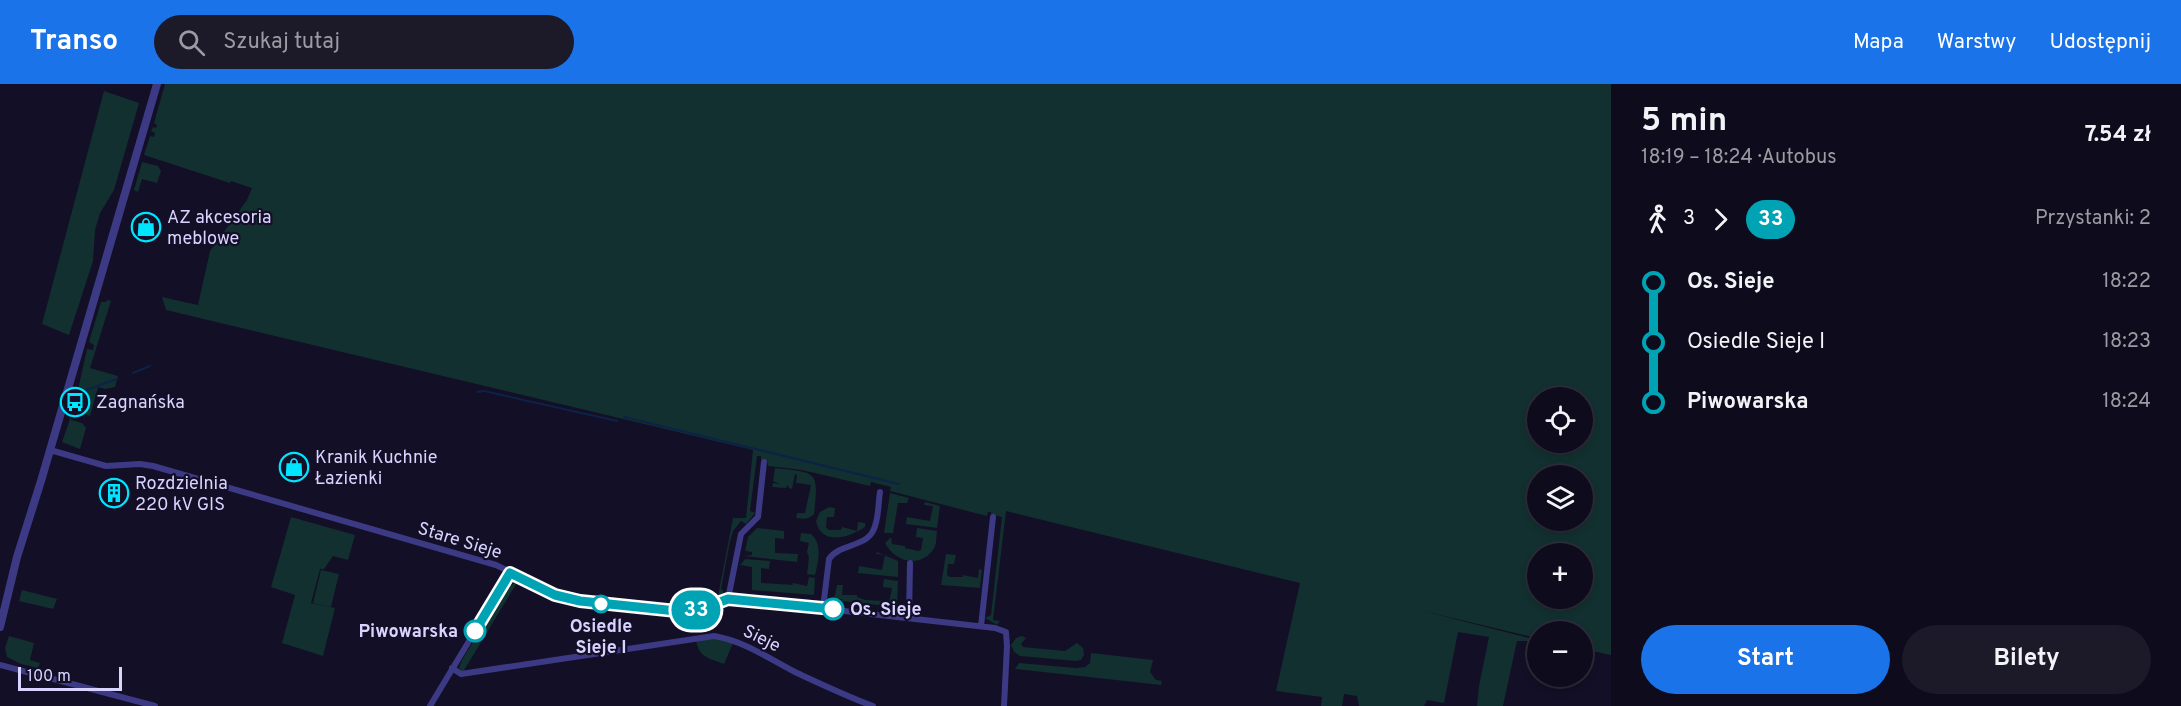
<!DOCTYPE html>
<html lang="pl">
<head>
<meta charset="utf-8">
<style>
	:root { --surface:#0e0b1c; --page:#1c1929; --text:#f1f3f6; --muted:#9b9ba3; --line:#2e2b3b; --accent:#1a73e8 }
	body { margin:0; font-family:Overpass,sans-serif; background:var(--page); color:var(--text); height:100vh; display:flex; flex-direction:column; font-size:22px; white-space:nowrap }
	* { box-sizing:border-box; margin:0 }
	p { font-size:20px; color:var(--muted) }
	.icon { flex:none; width:33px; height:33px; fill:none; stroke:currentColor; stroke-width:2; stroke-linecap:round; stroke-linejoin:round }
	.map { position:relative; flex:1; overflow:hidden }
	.details { display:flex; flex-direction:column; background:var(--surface); width:570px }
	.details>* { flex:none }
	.badge { padding:0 12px; border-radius:20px; font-size:21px; line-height:39px }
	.fabs { position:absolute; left:1527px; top:303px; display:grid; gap:12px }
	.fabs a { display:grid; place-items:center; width:66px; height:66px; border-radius:50%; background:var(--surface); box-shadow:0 3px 9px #0003,0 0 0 2px var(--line); font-size:30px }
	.scale { position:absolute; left:18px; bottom:15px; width:104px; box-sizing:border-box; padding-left:6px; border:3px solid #d9d4ff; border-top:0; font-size:16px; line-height:21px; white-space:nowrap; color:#d9d4ff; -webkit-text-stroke:4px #130f26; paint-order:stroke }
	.map>.badge { position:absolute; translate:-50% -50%; box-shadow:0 0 0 3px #fff }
	.legs { display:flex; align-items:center; gap:9px; height:66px; padding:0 30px; font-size:20px }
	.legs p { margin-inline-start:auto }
	.head { display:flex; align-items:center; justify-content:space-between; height:102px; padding:0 30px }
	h1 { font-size:33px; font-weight:700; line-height:45px }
	.button { display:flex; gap:12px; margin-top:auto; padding:12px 30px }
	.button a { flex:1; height:69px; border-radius:36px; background:var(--accent); color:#fff; font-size:24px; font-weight:700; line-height:69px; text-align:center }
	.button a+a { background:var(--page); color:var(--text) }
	ul { padding:0 30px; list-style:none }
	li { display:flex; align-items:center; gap:21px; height:60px; font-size:22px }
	li i { display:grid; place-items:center; width:9px; height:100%; margin:0 8px; background:currentColor }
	li i::after { content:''; width:15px; height:15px; margin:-8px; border:4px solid; border-radius:50%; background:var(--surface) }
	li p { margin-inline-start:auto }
	li:first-child i { background:linear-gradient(#0000 50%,currentColor 0) }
	li:last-child i { background:linear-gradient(currentColor 50%,#0000 0) }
	header { display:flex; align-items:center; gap:36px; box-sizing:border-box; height:84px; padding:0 30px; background:var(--accent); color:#fff }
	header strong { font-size:28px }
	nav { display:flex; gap:33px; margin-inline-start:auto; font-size:21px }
	.search { width:420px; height:54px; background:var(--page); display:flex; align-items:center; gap:15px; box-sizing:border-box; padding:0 21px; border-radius:33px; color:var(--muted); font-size:22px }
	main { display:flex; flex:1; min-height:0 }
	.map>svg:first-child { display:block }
	.green { fill:#12302f; fill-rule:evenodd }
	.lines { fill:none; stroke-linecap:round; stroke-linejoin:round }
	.stream { stroke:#0c2248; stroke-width:2 }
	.minor { stroke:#3d3a85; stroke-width:6 }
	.tertiary { stroke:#3d3a85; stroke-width:8 }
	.line-1-casing { stroke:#fff; stroke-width:14 }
	.line-1 { stroke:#00a3b4; stroke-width:9 }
	.stop-1-dot { fill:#fff; stroke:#00a3b4; stroke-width:3 }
	.labels { text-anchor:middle; stroke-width:4.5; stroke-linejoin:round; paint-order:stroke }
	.poi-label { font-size:18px; fill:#d9d4ff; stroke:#130f26; text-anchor:start }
	.street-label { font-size:18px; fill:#d9d4ff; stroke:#130f26 }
	.stop-label { font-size:18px; font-weight:bold; fill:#d9d4ff; stroke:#130f26; text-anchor:start }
</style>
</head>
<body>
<header>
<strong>Transo</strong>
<div class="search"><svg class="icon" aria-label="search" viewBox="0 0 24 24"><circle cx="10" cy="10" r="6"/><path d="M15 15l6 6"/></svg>Szukaj tutaj</div>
<nav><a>Mapa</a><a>Warstwy</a><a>Udostępnij</a></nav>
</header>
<main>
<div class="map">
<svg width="1611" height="622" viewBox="0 0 1611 622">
	<rect width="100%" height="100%" fill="#130f26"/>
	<path class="green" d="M165,0H1611V571L1583,565L1582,548H1538L1537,554L1423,527L1537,556V557H1517L1503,622H1477L1479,602L1489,553L1458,548L1444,619L1427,616L1424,622H1359L1357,612L1344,610L1342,622H1321L1322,613L1276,607L1300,499L1006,427L993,536L1000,537L997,541L985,534L991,531L1002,433L991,430V428H988L987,432L890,407L891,403L871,398L870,402L802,386L768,382L767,376H761V372H757L750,427L755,429L746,440L741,437L733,447L730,457L721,505L723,506V510L718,512L733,434H746L753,366L166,226L162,213L198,221L210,167L247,116L252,104L231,97L230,99L144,71L150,52L154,53L155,49L151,47L153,43L156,44L157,41L154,39ZM1538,314H1582V358H1538ZM1538,392H1582V436H1538ZM1538,470H1582V514H1538Z
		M104,7L139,19L114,106L100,129L95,146L93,177L69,251L42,240Z
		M142,78L158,82L161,87L157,99L142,95L138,108L134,106Z
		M107,216L111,217L90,284L118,292L115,303L105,305L98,303L90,332L73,328L87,265L93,266L94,261L89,258L101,218H106Z
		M71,332V336L82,339L86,344L80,365L62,358Z
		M775,384C817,389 819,386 814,430C809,436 803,435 796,434L797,429H805L811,401L798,399L796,400L797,391L795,390L792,405L789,404L788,401L786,404L772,403L773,399L780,400L773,397Z
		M890,409L909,414L907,419H898L893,449H884Z
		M925,418L940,422L937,444L906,440L907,433L930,437L933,422L924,421Z
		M829,423L835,424L834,433H827L826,443L829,446H841L842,443L857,447L858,438L865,439V443C849,454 821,462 816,437L820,428Z
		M291,433L355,451L348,476L333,472L324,485H320L311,519L335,524L323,572L282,559L295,511L271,503Z
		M757,444L784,447V455L775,454V469L798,470L797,478L744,472L752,471V468L745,467L748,453Z
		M917,444L937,447C936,454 937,461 933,466C919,485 894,477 885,459L891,453L892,460L905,462V464L918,467L921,466L923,454L916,453Z
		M801,449L811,450C823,460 818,479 815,491L807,490L809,473L807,468L809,459L800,457Z
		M877,468L898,477V493L858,489L859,482L882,486L885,471L876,470Z
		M946,470L956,471L954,480H948L947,491L950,493H963V491L978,494L979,485L982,486L980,504L941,501Z
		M745,475L770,477L769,485L761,484V499C773,500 781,500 792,501L793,499L807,502L809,493L815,494L814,511L752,506V483L740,481Z
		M321,486L339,490L331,523L313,519Z
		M884,495L898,497L897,523L842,517V515H834L837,501H843L842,511H857V513L865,516L883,517V518L889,519L892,504L883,503Z
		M518,497L463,588L459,584L462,576L506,504Z
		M22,506L57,515L53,525L19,517Z
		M9,552L34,559L30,576L40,579L38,584L21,580L7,573L5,564Z
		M1022,552L1026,554L1021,560L1023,563L1065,567L1077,559L1083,564L1084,571L1081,576L1076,577L1020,572L1014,568L1011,561L1016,554Z
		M713,554L733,559L724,580C709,574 699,574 696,556Z
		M1091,569L1153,576L1150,588L1156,596L1162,597L1161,601L1015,585L1019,579L1076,584L1085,583L1090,579Z"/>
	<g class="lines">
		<path class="stream" d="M133,289L150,282
			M80,308L117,295
			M477,308L484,307L617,337
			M624,333L899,400"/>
		<path class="minor" d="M50,366L106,382L140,380L153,382L496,481L562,513L580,517L686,528C703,525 719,514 737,515L995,544L1006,548L1007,562L1004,622
			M728,515L741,450L758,433L764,378
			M823,524L829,475C839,460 865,463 873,447C879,436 878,420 880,408
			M909,534L910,479
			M981,542L993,433
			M0,581L155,622
			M452,584L461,590L714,552C744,557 768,574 795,588C821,600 846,612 873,622
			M430,622L510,489"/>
		<path class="tertiary" d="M0,543L17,473L41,397L157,0"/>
	</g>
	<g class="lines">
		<g class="line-1-casing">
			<path id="line-1" d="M475,547L510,489L555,511L580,517L686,528L704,524L728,515L833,525"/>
		</g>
		<use href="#line-1" class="line-1"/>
	</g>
	<defs>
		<g id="shop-ring" transform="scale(1.5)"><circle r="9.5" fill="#130f26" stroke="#00e5ff" stroke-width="1.5"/><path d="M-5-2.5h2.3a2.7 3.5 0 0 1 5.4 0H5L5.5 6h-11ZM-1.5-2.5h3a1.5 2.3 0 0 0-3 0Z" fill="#00e5ff"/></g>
		<g id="bus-ring" transform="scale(1.5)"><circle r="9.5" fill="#130f26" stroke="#00e5ff" stroke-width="1.5"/><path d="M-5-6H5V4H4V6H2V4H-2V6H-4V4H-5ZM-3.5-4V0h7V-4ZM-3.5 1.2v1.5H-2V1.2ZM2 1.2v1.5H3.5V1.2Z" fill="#00e5ff"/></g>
		<g id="building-ring" transform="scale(1.5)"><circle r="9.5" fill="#130f26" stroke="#00e5ff" stroke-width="1.5"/><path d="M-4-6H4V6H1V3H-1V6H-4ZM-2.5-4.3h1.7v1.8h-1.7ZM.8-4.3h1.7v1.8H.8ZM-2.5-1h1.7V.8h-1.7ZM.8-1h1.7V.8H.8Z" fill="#00e5ff"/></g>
	</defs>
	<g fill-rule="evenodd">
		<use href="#shop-ring" x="146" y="143"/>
		<use href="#bus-ring" x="75" y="318"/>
		<use href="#shop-ring" x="294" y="383"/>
		<use href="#building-ring" x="114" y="409"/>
	</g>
	<g class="stop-1-dot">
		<circle cx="601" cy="520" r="8"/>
		<circle cx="833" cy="525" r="10"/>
		<circle cx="475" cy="547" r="10"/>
	</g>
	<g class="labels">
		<g class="poi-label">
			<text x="167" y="139">AZ akcesoria<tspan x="167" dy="21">meblowe</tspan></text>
			<text x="96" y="324">Zagnańska</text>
			<text x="315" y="379">Kranik Kuchnie<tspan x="315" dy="21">Łazienki</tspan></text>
			<text x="135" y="405">Rozdzielnia<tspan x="135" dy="21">220 kV GIS</tspan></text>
		</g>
		<g class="street-label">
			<text transform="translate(460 456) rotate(17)" y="6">Stare Sieje</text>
			<text transform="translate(762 554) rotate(26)" y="6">Sieje</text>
		</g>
		<g class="stop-label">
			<text x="850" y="531">Os. Sieje</text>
			<text x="601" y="548" text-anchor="middle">Osiedle<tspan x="601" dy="21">Sieje I</tspan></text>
			<text x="458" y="553" text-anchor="end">Piwowarska</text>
		</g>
	</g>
</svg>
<div class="fabs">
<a><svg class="icon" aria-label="locate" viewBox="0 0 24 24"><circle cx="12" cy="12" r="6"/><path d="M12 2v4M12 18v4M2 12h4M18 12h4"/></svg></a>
<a><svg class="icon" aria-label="layers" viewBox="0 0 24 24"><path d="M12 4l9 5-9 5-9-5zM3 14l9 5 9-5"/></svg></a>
<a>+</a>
<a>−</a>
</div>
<div class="scale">100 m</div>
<b class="badge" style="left:696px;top:526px;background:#00a3b4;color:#fff">33</b>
</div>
<section class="details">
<div class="head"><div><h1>5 min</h1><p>18:19 – 18:24 · Autobus</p></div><b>7.54 zł</b></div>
<div class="legs"><svg class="icon" aria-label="walk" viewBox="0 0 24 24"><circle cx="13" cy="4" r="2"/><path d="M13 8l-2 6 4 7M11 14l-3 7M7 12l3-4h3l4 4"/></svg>3<svg class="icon" aria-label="forward" viewBox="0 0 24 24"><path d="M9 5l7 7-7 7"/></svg><b class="badge" style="background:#00a3b4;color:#fff">33</b><p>Przystanki: 2</p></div>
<ul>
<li><i style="color:#00a3b4"></i><b>Os. Sieje</b><p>18:22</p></li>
<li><i style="color:#00a3b4"></i><span>Osiedle Sieje I</span><p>18:23</p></li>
<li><i style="color:#00a3b4"></i><b>Piwowarska</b><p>18:24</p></li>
</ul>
<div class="button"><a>Start</a><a>Bilety</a></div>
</section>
</main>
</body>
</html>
